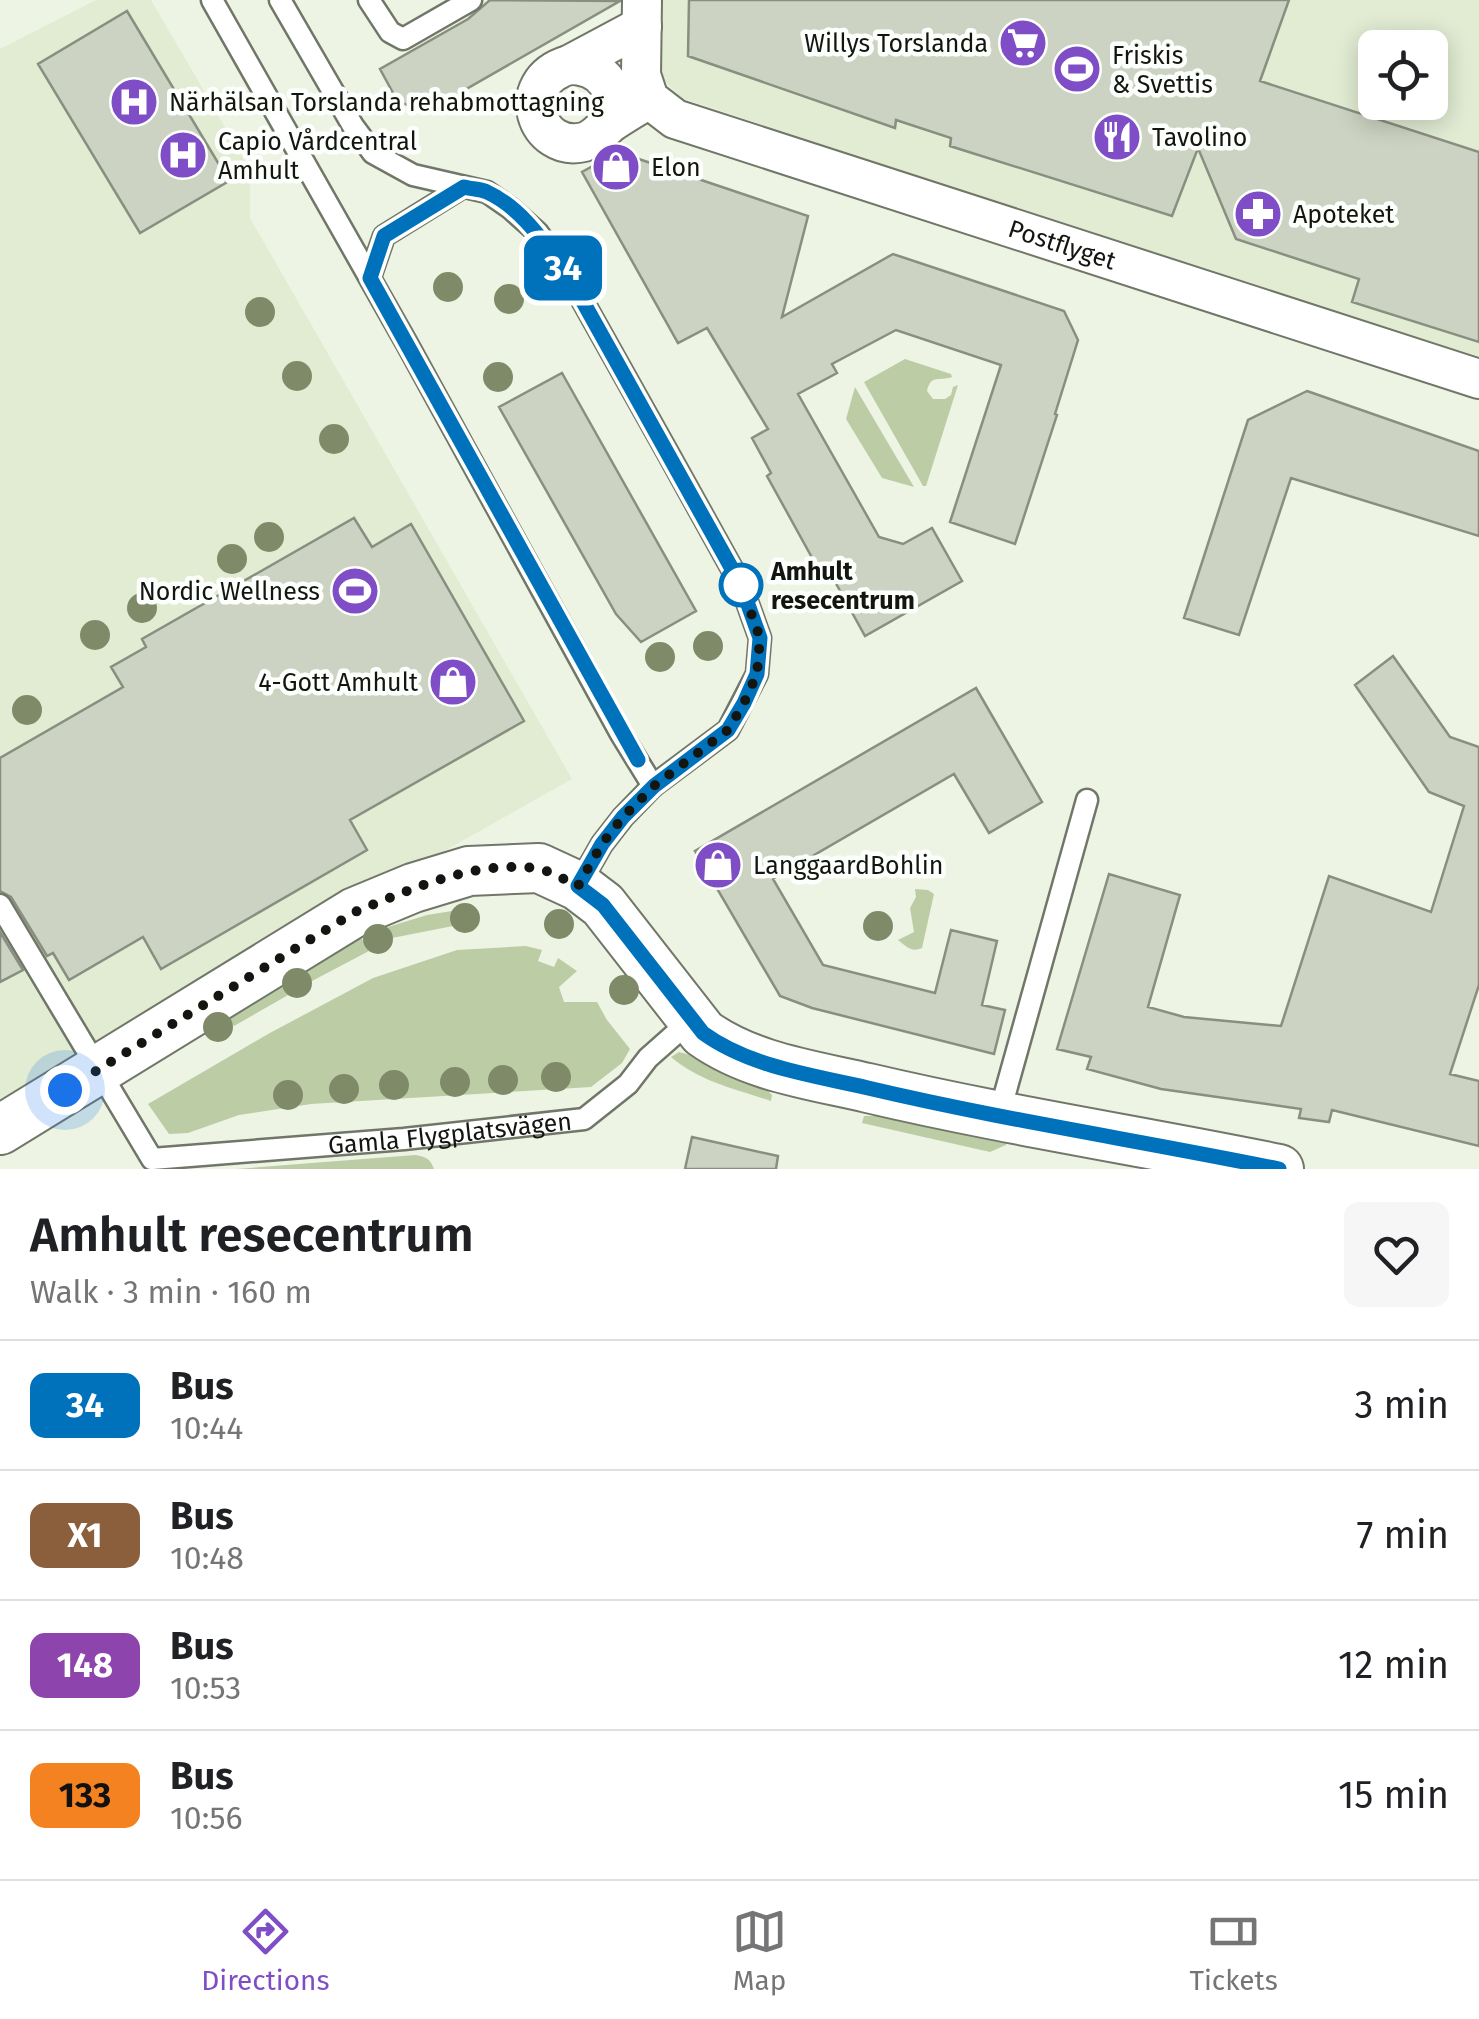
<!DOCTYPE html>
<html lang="en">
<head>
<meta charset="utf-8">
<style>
	:root { --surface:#fff; --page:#f6f6f6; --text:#202124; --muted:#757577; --line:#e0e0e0; --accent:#7f4ec6 }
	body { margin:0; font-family:"Fira Sans",sans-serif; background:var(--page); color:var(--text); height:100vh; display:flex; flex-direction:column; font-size:38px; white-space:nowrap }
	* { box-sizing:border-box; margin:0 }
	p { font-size:32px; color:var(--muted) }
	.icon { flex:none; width:55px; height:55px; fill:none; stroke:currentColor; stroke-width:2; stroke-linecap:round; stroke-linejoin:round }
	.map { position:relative; height:1169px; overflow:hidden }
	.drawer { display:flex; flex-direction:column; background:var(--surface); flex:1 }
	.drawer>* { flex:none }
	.badge { padding:0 20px; border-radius:15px; font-size:35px; line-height:65px }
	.fabs { position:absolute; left:1358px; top:30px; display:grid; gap:20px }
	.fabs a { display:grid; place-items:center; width:90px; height:90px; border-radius:15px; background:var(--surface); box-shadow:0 5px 25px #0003; font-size:50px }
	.you { position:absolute; width:50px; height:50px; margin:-25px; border:8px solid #fff; border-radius:50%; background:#1a73e8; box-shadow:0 0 0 15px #1a73e833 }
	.map>.badge { position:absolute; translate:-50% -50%; box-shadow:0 0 0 5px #fff }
	.round { display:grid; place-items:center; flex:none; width:105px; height:105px; border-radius:15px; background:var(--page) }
	.headline { display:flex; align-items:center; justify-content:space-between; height:170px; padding:0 30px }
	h1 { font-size:48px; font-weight:600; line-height:75px }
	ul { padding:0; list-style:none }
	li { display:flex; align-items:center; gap:30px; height:130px; padding:0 30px; border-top:2px solid var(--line) }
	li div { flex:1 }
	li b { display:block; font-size:38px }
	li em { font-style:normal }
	li .badge { min-width:110px; font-weight:700; text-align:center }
	.dock { display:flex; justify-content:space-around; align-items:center; height:140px; border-top:2px solid var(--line); background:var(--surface); font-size:28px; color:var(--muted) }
	.dock a { display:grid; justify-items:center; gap:5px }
	.dock .on { color:var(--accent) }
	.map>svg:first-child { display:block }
	.built { fill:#e1ecd3; fill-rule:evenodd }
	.green { fill:#bccda5 }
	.building { fill:#ccd3c2; stroke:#898f80; stroke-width:2.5 }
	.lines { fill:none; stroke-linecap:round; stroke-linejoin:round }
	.service-casing { stroke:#717768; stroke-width:25 }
	.minor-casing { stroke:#717768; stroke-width:42 }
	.tertiary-casing { stroke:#717768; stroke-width:52 }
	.service { stroke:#fff; stroke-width:20 }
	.minor { stroke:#fff; stroke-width:38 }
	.tertiary { stroke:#fff; stroke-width:48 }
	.tree { fill:#7f8a69 }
	.line-casing { stroke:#fff; stroke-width:22 }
	.line { stroke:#0072bc; stroke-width:15 }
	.walk { stroke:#131610; stroke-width:10; stroke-dasharray:0 18 }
	.stop-dot { fill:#fff; stroke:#0072bc; stroke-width:5 }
	.labels { text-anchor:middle; stroke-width:9; stroke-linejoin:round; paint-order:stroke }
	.poi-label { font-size:25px; fill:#131610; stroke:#fdfffc; text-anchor:start }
	.street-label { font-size:25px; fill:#131610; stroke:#fdfffc }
	.stop-label { font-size:25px; font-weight:bold; fill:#131610; stroke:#fdfffc; text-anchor:start }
</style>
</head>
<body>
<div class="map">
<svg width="1479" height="1169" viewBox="0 0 1479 1169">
	<rect width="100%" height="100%" fill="#edf4e3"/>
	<path class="built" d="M96,0H151L250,170V218L572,779L0,1101V49Z
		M656,0H1479V363L682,98L655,72ZM1375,48H1430V102H1375Z"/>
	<path class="green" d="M905,359L951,374L952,377C940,382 931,373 927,391L933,399H945L951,395L953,387L958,385L926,486H923L864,382Z
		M855,387L914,487L882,478L846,419Z
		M915,889L928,890L934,894L922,948C911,953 906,946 898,940L914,932L910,908L916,897Z
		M452,911L453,926L392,938L388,927L427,915Z
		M361,937L369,951L312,981L305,970Z
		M526,946L542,950L538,961L554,967L558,958L577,971L559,987L564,1002H597L607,1020L630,1049L622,1063L591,1087L311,1104L239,1115L188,1133L169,1134L148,1104L268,1034L373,978L457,950Z
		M283,983L290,994L234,1026L227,1017Z
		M679,1052C685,1053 751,1075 755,1079C761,1083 766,1090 772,1095L771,1101C736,1089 700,1082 671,1057Z
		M884,1110L1006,1140V1145L990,1152L862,1123L864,1116H875Z
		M415,1155C426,1157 430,1158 434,1169H236Z"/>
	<path class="building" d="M490,0L620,1L428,111L398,102L380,69L468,19Z
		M689,0H1289L1260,81L1479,152V342L1352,302L1359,279L1236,239L1198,148L1172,216L950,146L951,138L896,120L895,128L688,56Z
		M127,11L229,181L140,233L38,64Z
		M618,152L808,216L782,317L893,254L1064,311L1078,340L1055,414L1057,415L1015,544L950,522L1001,365L896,330L832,364L837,373L798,394L879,537L903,544L932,528L962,581L865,636L828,569L821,574L767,476L771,473L752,438L768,429L707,328L678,343L582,172Z
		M562,373L696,611L641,642L616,614L499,407Z
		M1307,391L1479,451V536L1291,478L1239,635L1184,618L1248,420Z
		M354,518L372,547L411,524L524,721L350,820L367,850L161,969L143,937L69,980L53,953L47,956L11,897L0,891V758L123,687L111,667L146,647L142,639Z
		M1393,656L1450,737L1479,747V985L1450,1074L1479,1081V1146L1332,1110L1329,1122L1299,1118L1301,1109L1161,1089L1087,1069L1091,1057L1057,1049L1109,874L1180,895L1148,1007L1184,1017L1281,1026L1329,876L1431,912L1464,806L1429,792L1355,685Z
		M976,688L1042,802L989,833L954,774L773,879L823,965L935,993L951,930L997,941L982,1005L1005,1010L994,1054L812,1008L780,996L695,851Z
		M0,932L23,970L0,982Z
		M692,1137L778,1156L776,1169H685Z"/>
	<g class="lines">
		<g class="service-casing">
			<g id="service">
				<path d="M212,0L406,342L621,734L653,786"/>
				<path d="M280,0L353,126L373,153L413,175L487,192L510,208L537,232L567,273L669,455L741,585L760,638L757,674L728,730L653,786L623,817L602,844L578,886"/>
				<path d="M369,0L390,32L403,39L471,0"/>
				<path d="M370,277L384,236L463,187"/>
				<path id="s1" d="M0,905L152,1159L404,1139L584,1119L628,1084L648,1058L691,1020"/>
				<path d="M999,1115L1087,800"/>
			</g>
		</g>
		<g class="minor-casing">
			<g id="minor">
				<path id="s2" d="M642,0L641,75L649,99L675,119L1479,379"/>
				<path d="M642,26L569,65C511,82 537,154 584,142C595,139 600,131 609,124C622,115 636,107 649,99"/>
				<path d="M569,65C605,65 623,93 607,126"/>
			</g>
		</g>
		<g class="tertiary-casing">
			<path id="tertiary" d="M0,1130L355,912L413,888L469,871L539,868L578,886L603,905L703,1033C750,1067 812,1075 868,1088C1004,1120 1142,1141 1279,1169"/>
		</g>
		<use href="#service" class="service"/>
		<use href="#minor" class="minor"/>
		<use href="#tertiary" class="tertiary"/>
	</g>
	<g class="tree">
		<circle cx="448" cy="287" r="15"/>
		<circle cx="509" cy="299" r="15"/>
		<circle cx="260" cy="312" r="15"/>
		<circle cx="297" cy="376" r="15"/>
		<circle cx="498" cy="377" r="15"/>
		<circle cx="334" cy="439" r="15"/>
		<circle cx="269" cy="537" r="15"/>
		<circle cx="232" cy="559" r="15"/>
		<circle cx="142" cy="608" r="15"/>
		<circle cx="95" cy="635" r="15"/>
		<circle cx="708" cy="646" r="15"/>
		<circle cx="660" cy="657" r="15"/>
		<circle cx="27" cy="710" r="15"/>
		<circle cx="465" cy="918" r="15"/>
		<circle cx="559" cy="924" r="15"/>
		<circle cx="878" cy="926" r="15"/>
		<circle cx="378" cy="939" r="15"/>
		<circle cx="297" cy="983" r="15"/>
		<circle cx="624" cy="990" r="15"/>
		<circle cx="218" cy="1027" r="15"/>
		<circle cx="556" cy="1077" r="15"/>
		<circle cx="503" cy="1080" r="15"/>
		<circle cx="455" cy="1082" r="15"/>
		<circle cx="394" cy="1085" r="15"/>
		<circle cx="344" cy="1089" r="15"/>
		<circle cx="288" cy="1095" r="15"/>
	</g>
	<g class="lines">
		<g class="line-casing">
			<path id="line" d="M638,760L370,278L384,236L464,187C471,189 481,189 487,192C522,208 545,244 567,273L741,585L760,638L757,674L744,703L728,730L654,786L623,817L602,844L578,886L603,905L703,1033C750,1067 812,1075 868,1088C1004,1120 1142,1141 1279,1169"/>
		</g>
		<use href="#line" class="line"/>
		<path class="walk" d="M65,1090L355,912C412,889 471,861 535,868C549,870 565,880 578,886L602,844L623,817L654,786L728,730L744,703L757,674L760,638L741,585"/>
	</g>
	<defs>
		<g id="supermarket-disc" transform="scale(2.5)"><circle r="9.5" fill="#7f4ec6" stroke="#fdfffc"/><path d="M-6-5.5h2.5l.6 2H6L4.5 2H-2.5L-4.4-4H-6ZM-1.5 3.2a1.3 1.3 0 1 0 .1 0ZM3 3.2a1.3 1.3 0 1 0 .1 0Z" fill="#fff"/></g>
		<g id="stadium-disc" transform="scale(2.5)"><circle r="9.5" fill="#7f4ec6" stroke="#fdfffc"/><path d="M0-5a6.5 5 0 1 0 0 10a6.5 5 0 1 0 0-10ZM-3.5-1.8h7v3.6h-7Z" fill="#fff"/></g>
		<g id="hospital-disc" transform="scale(2.5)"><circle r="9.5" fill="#7f4ec6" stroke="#fdfffc"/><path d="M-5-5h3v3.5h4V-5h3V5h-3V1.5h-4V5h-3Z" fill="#fff"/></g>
		<g id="restaurant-disc" transform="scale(2.5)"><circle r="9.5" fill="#7f4ec6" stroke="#fdfffc"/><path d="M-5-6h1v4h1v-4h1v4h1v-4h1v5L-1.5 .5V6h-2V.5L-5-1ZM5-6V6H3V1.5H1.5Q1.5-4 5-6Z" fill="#fff"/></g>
		<g id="shop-disc" transform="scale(2.5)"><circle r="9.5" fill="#7f4ec6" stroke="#fdfffc"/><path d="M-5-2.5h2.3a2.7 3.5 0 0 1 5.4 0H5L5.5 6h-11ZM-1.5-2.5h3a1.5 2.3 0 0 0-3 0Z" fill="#fff"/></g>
		<g id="pharmacy-disc" transform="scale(2.5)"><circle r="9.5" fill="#7f4ec6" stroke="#fdfffc"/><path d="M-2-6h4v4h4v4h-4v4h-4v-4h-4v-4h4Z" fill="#fff"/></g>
	</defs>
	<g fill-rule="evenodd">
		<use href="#supermarket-disc" x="1023" y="43"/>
		<use href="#stadium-disc" x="1077" y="69"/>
		<use href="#hospital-disc" x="134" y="102"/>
		<use href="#restaurant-disc" x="1117" y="137"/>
		<use href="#hospital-disc" x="183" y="155"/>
		<use href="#shop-disc" x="616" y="167"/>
		<use href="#pharmacy-disc" x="1258" y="214"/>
		<use href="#stadium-disc" x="355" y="591"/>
		<use href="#shop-disc" x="453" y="682"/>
		<use href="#shop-disc" x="718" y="865"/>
	</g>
	<circle class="stop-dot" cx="741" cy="585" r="20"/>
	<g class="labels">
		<g class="poi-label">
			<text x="988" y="52" text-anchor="end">Willys Torslanda</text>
			<text x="1112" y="64">Friskis<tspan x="1112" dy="29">&amp; Svettis</tspan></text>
			<text x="169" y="111">Närhälsan Torslanda rehabmottagning</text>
			<text x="1152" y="146">Tavolino</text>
			<text x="218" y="150">Capio Vårdcentral<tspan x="218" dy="29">Amhult</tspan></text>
			<text x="651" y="176">Elon</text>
			<text x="1293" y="223">Apoteket</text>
			<text x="320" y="600" text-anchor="end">Nordic Wellness</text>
			<text x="418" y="691" text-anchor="end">4-Gott Amhult</text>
			<text x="753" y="874">LanggaardBohlin</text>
		</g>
		<g class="street-label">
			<text dy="9" stroke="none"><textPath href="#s2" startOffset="540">Postflyget</textPath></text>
			<text dy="9" stroke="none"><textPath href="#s1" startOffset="595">Gamla Flygplatsvägen</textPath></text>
		</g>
		<g class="stop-label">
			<text x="771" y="580">Amhult<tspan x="771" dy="29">resecentrum</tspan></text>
		</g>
	</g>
</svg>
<div class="fabs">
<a><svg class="icon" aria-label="locate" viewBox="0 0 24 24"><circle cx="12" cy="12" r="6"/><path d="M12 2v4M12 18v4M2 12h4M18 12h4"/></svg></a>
</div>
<div class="you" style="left:65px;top:1090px"></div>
<b class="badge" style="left:563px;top:268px;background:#0072bc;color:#fff">34</b>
</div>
<section class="drawer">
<div class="headline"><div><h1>Amhult resecentrum</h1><p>Walk · 3 min · 160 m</p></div><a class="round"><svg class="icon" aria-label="heart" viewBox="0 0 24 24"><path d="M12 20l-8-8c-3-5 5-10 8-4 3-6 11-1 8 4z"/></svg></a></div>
<ul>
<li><span class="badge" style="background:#0072bc;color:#fff">34</span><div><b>Bus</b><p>10:44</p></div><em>3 min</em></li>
<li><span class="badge" style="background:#8b5e3c;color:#fff">X1</span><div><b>Bus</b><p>10:48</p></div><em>7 min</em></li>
<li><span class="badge" style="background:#8e44ad;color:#fff">148</span><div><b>Bus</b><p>10:53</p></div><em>12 min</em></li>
<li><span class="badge" style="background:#f58220;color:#111">133</span><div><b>Bus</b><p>10:56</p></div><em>15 min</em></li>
</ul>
</section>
<nav class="dock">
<a class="on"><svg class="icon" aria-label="directions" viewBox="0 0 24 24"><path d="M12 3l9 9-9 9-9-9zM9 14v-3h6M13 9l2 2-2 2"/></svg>Directions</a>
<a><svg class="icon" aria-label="map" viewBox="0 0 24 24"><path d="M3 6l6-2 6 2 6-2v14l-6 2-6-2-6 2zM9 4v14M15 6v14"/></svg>Map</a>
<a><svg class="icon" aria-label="tickets" viewBox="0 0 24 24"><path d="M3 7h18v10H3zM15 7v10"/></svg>Tickets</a>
</nav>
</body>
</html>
